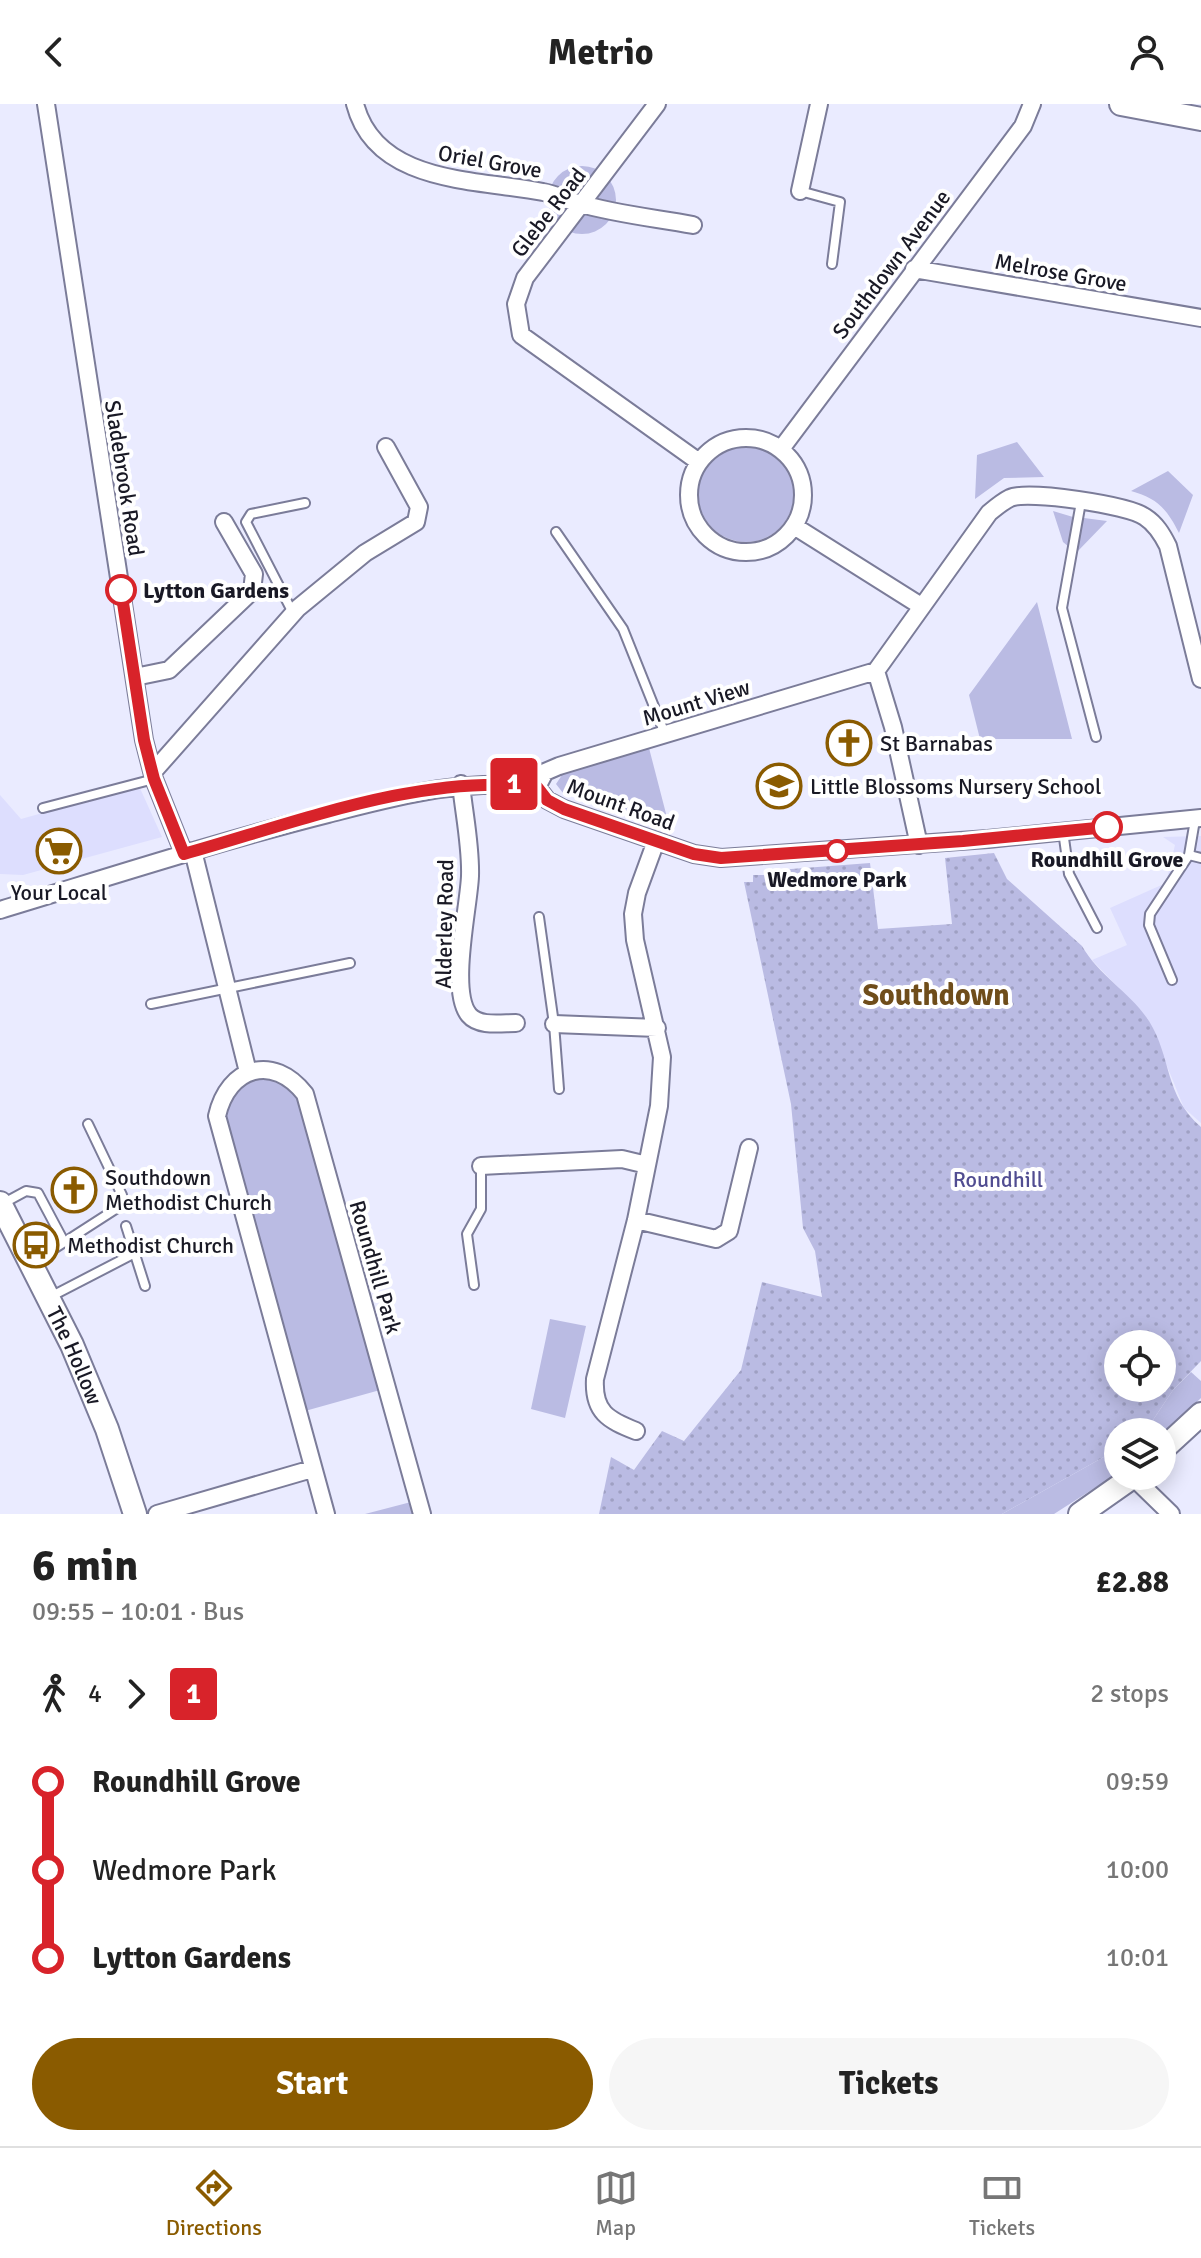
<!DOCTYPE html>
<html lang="en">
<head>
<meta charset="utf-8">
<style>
	:root { --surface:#fff; --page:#f6f6f6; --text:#222; --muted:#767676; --line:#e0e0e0; --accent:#8a5b00 }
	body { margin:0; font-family:Signika,sans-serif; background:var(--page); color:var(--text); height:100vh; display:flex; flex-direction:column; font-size:30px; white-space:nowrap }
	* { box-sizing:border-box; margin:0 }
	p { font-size:26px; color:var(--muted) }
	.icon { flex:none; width:44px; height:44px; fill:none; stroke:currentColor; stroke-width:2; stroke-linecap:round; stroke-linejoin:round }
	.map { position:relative; height:1410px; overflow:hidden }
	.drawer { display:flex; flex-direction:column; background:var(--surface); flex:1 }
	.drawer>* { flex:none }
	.badge { padding:0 16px; border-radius:6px; font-size:28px; line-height:52px }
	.fabs { position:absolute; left:1104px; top:1226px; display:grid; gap:16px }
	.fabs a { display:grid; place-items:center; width:72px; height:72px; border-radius:50%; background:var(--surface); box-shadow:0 4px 20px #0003; font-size:40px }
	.map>.badge { position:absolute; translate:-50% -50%; box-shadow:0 0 0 4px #fff }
	.legs { display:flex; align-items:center; gap:12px; height:88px; padding:0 32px; font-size:26px }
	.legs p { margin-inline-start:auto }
	.headline { display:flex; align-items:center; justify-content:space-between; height:136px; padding:0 32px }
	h1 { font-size:44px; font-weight:700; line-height:60px }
	.cta { display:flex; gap:16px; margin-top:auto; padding:16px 32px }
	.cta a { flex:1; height:92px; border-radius:48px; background:var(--accent); color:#fff; font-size:32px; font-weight:700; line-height:92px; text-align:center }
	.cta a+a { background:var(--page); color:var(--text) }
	ul { padding:0 32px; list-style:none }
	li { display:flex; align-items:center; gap:28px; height:88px; font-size:30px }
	li i { display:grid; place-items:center; width:12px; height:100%; margin:0 10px; background:currentColor }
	li i::after { content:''; width:20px; height:20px; margin:-10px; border:6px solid; border-radius:50%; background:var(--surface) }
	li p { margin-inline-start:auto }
	li:first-child i { background:linear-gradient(#0000 50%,currentColor 0) }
	li:last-child i { background:linear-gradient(currentColor 50%,#0000 0) }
	header { display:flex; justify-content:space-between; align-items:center; height:104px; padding:0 32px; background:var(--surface); font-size:36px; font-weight:700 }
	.menu { display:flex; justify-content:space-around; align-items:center; height:112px; border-top:2px solid var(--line); background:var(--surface); font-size:22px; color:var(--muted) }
	.menu a { display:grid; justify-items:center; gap:4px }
	.menu .current { color:var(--accent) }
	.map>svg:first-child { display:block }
	.built { fill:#dddefe }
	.green { fill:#babbe3 }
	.park { fill:url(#park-dots); fill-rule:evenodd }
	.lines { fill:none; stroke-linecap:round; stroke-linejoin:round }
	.lane-casing { stroke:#7b7c99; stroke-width:12 }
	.street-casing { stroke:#7b7c99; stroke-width:20 }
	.secondary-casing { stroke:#7b7c99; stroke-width:26 }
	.lane { stroke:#fff; stroke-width:8 }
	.street { stroke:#fff; stroke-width:16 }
	.secondary { stroke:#fff; stroke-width:22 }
	.line-1-casing { stroke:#fff; stroke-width:18 }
	.line-1 { stroke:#d8232a; stroke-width:12 }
	.stop-1-dot { fill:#fff; stroke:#d8232a; stroke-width:4 }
	.labels { text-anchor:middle; stroke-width:8; stroke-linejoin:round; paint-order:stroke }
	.street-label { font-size:22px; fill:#191925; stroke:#fff }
	.stop-label { font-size:22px; font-weight:bold; fill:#191925; stroke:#fff }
	.poi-label { font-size:22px; fill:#191925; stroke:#fff; text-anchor:start }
	.park-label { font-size:22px; fill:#514d91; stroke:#fff }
	.district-label { font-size:30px; font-weight:bold; fill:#6f4d1a; stroke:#fff }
</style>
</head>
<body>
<header><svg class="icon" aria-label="back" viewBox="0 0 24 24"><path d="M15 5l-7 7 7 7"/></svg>Metrio<svg class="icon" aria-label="person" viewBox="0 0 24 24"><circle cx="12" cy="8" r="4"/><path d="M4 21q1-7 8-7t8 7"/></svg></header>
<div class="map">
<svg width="1201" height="1410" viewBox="0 0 1201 1410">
	<defs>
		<pattern id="park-dots" width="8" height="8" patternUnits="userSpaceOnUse" patternTransform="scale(2)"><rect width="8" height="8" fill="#babbe3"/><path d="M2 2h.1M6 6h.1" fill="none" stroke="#9fa0c3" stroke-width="1.8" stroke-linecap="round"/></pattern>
	</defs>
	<rect width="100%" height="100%" fill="#eaebff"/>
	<path class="built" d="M139,682L162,733L23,771L0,770V691L21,715Z
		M1201,732V1019L1184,1004L1148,915L1092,856L1127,841L1110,804L1166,779L1175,741L1163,733Z"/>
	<path class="green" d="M548 96a34 34 0 1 1 68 0a34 34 0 1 1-68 0Z
		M1017,338L1044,373L1004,374L975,395L977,351Z
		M698 390a48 48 0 1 1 96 0a48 48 0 1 1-96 0Z
		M1168,367L1193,391L1179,429C1167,405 1157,394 1131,387Z
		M1053,407L1073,413L1069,443L1063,438Z
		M1084,414L1107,417L1076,449L1081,417Z
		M1037,498L1072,635H980L969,591Z
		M649,644L670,725L563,689L556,680L564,668Z
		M262,973C282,977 290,984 301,1000L380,1286L305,1307L223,1018C230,994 236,979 262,973Z
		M550,1215L586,1222L565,1314L531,1305Z
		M1191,1268L1201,1277V1294L1162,1331V1328H1145L1173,1286Z
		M1118,1345V1369L1054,1410H1002Z
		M411,1398L414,1410H365Z"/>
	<path class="park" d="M994,749L1007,775L1082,842C1099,872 1131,889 1149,917C1172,954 1164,991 1201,1023V1257L1173,1286L1145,1328H1118V1345L1002,1410H599L611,1353L634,1366L662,1327L684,1337L741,1266L762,1178L822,1193L815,1147L803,1124L791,1000L744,778H753V771H765V767L870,759L878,825L952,820L945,754ZM1118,1240H1162V1284H1118Z"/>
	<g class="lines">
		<g class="lane-casing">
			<path id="lane" d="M800,87L840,98L832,160
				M1081,398L1062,504L1096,633
				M556,428L623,525L665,630
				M293,509L246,418L251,410L305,399
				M43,704L154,675
				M1195,716L1189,751L1201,754
				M1063,727L1069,770L1097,824
				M539,813L554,920L559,985
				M1172,876L1149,821L1150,810L1189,751
				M151,900L350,859
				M2,1100L26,1087L38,1089L63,1136
				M126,1122L145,1182
				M32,1159L122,1101V1091L88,1020
				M474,1181L467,1130L481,1105V1062
				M50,1193L135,1149"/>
		</g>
		<g class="street-casing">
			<path id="street" d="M46,0L144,636L154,675L184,750
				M355,0C376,81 478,75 543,88C555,90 566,96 578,99C615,110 655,114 693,121
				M657,0L525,174L516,200L521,231L699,358
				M800,87L819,0
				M914,165L1201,214
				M689 391a57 57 0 1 1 114 0a57 57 0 1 1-114 0Z
				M781,345L1023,22L1032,0
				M794,422L921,502
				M135,573L169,566L252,487L254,470L224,418
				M153,668L298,504L365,449L416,418L419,403L386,343
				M461,680C464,710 471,742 470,772C469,802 449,887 469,911C479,923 501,919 516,919
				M537,683L545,668L559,662L876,567
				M919,741L893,623L876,567L989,409C995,404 1002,398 1010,394C1028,386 1128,401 1145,413C1156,420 1162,430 1168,442L1201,575
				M193,747L248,968
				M0,806C109,773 217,738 328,710C399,692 463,674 537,683L547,696L564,705L694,750L721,754L988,735L1201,714
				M554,920L657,924
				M481,1062L622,1055L647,1061
				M636,1116L716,1135L729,1127L749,1044
				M636,1327C608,1316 593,1308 595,1275L636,1116L659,1002L662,953L635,836L633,810L637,789L656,737
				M1133,1373L1171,1410
				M157,1410L312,1365
				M326,1410L217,1012C228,963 273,949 305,990L422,1410"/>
		</g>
		<g class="secondary-casing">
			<g id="secondary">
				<path d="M1121,0L1201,15"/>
				<path id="s1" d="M0,1099L72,1241L107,1325L135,1410"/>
				<path d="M1162,1346L1201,1310"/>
				<path d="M1080,1410L1134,1372"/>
			</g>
		</g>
		<use href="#lane" class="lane"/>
		<use href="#street" class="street"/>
		<use href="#secondary" class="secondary"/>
	</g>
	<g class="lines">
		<g class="line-1-casing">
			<path id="line-1" d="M121,486L144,636L154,675L184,750C295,719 422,669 537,683L547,696L564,705L694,750L721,754L963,737L1107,723"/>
		</g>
		<use href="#line-1" class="line-1"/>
	</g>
	<defs>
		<g id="church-ring" transform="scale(2.3)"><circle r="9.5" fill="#fff" stroke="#8a5b00" stroke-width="1.5"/><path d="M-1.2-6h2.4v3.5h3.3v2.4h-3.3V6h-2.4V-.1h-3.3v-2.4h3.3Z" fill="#8a5b00"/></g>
		<g id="school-ring" transform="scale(2.3)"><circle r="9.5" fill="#fff" stroke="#8a5b00" stroke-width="1.5"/><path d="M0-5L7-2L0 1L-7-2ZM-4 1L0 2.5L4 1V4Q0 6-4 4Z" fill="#8a5b00"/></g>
		<g id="supermarket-ring" transform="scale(2.3)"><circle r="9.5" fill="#fff" stroke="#8a5b00" stroke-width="1.5"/><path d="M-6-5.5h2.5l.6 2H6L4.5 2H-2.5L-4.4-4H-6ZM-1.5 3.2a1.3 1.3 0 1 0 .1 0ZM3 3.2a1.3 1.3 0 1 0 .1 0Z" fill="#8a5b00"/></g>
		<g id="bus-ring" transform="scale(2.3)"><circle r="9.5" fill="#fff" stroke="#8a5b00" stroke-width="1.5"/><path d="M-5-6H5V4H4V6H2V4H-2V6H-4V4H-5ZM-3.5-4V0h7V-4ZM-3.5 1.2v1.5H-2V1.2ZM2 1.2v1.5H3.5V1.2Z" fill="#8a5b00"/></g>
	</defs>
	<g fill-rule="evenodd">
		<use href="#church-ring" x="849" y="639"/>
		<use href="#school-ring" x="779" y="682"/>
		<use href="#supermarket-ring" x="59" y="747"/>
		<use href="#church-ring" x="74" y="1086"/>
		<use href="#bus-ring" x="36" y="1141"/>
	</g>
	<g class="stop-1-dot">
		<circle cx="121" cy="486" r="14"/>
		<circle cx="1107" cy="723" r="14"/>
		<circle cx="837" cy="747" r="10"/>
	</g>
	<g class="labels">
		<g class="street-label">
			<text transform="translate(490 57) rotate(10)" y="8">Oriel Grove</text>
			<text transform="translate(548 108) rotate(-52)" y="8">Glebe Road</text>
			<text transform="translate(891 160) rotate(-53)" y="8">Southdown Avenue</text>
			<text transform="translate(1061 168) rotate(10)" y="8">Melrose Grove</text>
			<text transform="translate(125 374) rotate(81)" y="8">Sladebrook Road</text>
			<text transform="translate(696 598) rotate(-17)" y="8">Mount View</text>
			<text transform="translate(621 700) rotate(20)" y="8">Mount Road</text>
			<text transform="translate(444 820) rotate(-89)" y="8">Alderley Road</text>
			<text transform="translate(376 1163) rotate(74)" y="8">Roundhill Park</text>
			<text dy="8" stroke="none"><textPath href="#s1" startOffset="170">The Hollow</textPath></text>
		</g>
		<g class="stop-label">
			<text x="143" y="494" text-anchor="start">Lytton Gardens</text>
			<text x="1107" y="763">Roundhill Grove</text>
			<text x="837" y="783">Wedmore Park</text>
		</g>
		<g class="poi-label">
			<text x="880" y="647">St Barnabas</text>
			<text x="810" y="690">Little Blossoms Nursery School</text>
			<text x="59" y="796" text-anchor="middle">Your Local</text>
			<text x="105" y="1081">Southdown<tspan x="105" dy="25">Methodist Church</tspan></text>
			<text x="67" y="1149">Methodist Church</text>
		</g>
		<g class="park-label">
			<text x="998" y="1083">Roundhill</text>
		</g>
		<g class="district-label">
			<text x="936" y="901">Southdown</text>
		</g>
	</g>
</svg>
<div class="fabs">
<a><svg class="icon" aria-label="locate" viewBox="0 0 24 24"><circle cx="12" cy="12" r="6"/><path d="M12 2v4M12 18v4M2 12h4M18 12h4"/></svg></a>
<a><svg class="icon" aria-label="layers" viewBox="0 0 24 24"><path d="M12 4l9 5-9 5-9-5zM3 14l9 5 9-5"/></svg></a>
</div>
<b class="badge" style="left:514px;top:680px;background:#d8232a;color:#fff">1</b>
</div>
<section class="drawer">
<div class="headline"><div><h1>6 min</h1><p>09:55 – 10:01 · Bus</p></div><b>£2.88</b></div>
<div class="legs"><svg class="icon" aria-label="walk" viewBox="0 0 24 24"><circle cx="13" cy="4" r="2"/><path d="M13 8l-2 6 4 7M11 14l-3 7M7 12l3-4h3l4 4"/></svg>4<svg class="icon" aria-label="forward" viewBox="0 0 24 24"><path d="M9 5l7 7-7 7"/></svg><b class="badge" style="background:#d8232a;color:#fff">1</b><p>2 stops</p></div>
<ul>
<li><i style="color:#d8232a"></i><b>Roundhill Grove</b><p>09:59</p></li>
<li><i style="color:#d8232a"></i><span>Wedmore Park</span><p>10:00</p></li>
<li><i style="color:#d8232a"></i><b>Lytton Gardens</b><p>10:01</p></li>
</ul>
<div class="cta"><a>Start</a><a>Tickets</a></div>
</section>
<nav class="menu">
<a class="current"><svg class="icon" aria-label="directions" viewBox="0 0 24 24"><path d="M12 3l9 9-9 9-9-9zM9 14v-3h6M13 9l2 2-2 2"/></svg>Directions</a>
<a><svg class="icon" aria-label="map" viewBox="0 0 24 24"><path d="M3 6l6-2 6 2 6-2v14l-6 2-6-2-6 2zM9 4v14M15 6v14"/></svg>Map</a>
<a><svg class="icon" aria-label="tickets" viewBox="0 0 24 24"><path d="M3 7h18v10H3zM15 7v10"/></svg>Tickets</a>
</nav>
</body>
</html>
